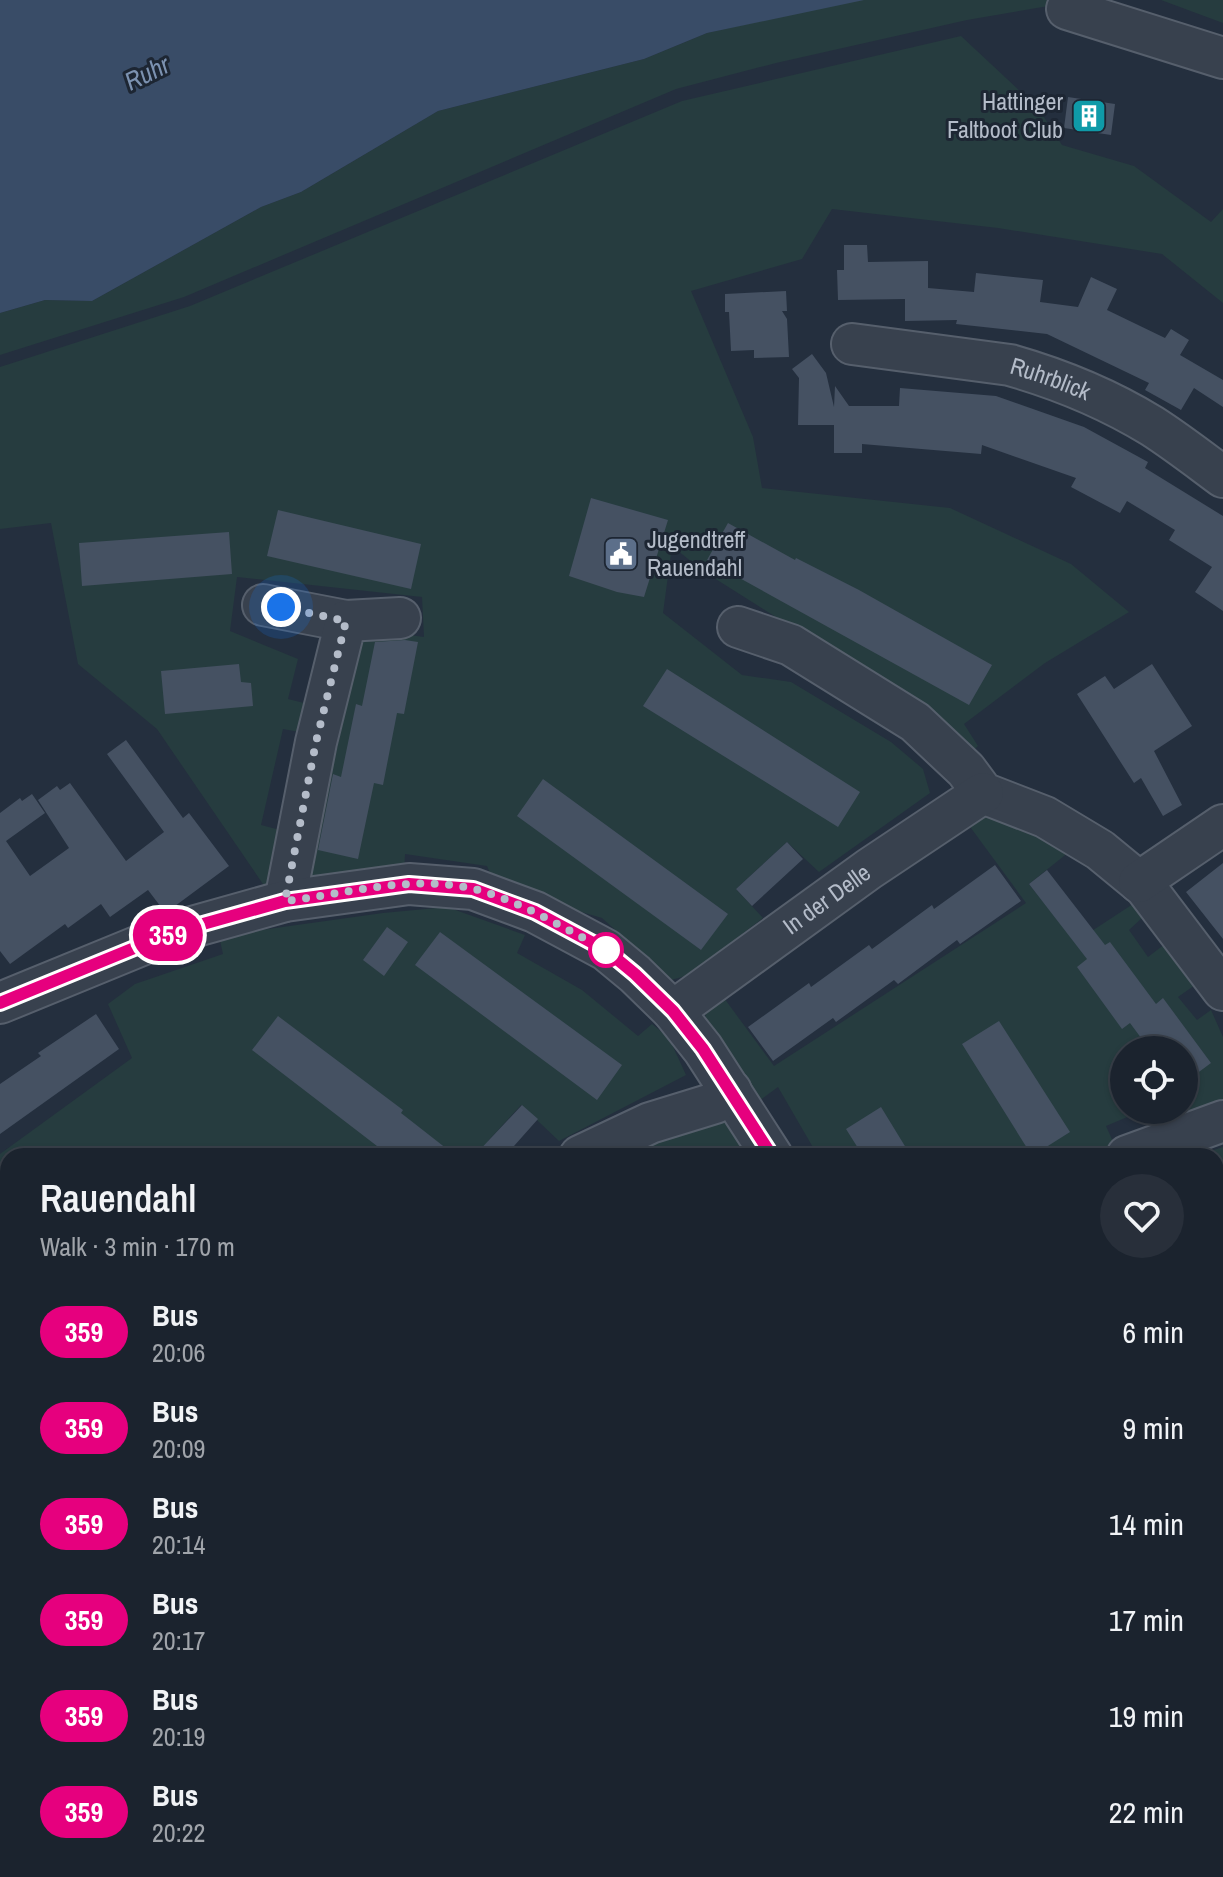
<!DOCTYPE html>
<html lang="en">
<head>
<meta charset="utf-8">
<style>
	:root { --surface:#1b232e; --page:#282f3a; --text:#f1f3f6; --muted:#a0a4aa; --line:#39404a }
	body { margin:0; font-family:"Archivo Narrow",sans-serif; background:var(--page); color:var(--text); height:100vh; display:flex; flex-direction:column; font-size:30px; white-space:nowrap }
	* { box-sizing:border-box; margin:0 }
	p { font-size:26px; color:var(--muted) }
	.icon { flex:none; width:44px; height:44px; fill:none; stroke:currentColor; stroke-width:2; stroke-linecap:round; stroke-linejoin:round }
	.map { position:relative; flex:1; overflow:hidden }
	.panel { position:absolute; left:0px; top:1148px; width:1224px; height:730px; display:flex; flex-direction:column; background:var(--surface); border-radius:24px 24px 0 0; box-shadow:0 2px 6px #0004,0 0 0 2px var(--line) }
	.panel>* { flex:none }
	.badge { padding:0 16px; border-radius:26px; font-size:28px; line-height:52px }
	.tools { position:absolute; left:1110px; top:1036px; display:grid; gap:16px }
	.tools a { display:grid; place-items:center; width:88px; height:88px; border-radius:50%; background:var(--surface); box-shadow:0 2px 6px #0004,0 0 0 2px var(--line); font-size:40px }
	.you { position:absolute; width:40px; height:40px; margin:-20px; border:6px solid #fff; border-radius:50%; background:#1a73e8; box-shadow:0 0 0 12px #1a73e833 }
	.map>.badge { position:absolute; translate:-50% -50%; box-shadow:0 0 0 4px #fff }
	.round { display:grid; place-items:center; flex:none; width:84px; height:84px; border-radius:42px; background:var(--page) }
	.summary { display:flex; align-items:center; justify-content:space-between; height:136px; padding:0 40px }
	h1 { font-size:38px; font-weight:600; line-height:60px }
	ul { padding:0; list-style:none }
	li { display:flex; align-items:center; gap:24px; height:96px; padding:0 40px }
	li div { flex:1 }
	li b { display:block; font-size:30px }
	li em { font-style:normal }
	li .badge { min-width:88px; font-weight:700; text-align:center }
	.map>svg:first-child { display:block }
	.green { fill:#263c3f }
	.water { fill:#394c67 }
	.building { fill:#455162 }
	.lines { fill:none; stroke-linecap:round; stroke-linejoin:round }
	.minor-casing { stroke:#565f6c; stroke-width:44 }
	.minor { stroke:#38414e; stroke-width:40 }
	.line-casing { stroke:#fff; stroke-width:18 }
	.line { stroke:#e6007e; stroke-width:12 }
	.walk { stroke:#b4bcc9; stroke-width:8; stroke-dasharray:0 14.4 }
	.stop-dot { fill:#fff; stroke:#e6007e; stroke-width:4 }
	.labels { text-anchor:middle; stroke-width:6; stroke-linejoin:round; paint-order:stroke }
	.poi-label { font-size:24px; fill:#b4bcc9; stroke:#1d2633; text-anchor:end }
	.street-label { font-size:24px; fill:#b4bcc9; stroke:#1d2633 }
	.water-label { font-size:26px; font-style:italic; fill:#7c92b1; stroke:#1d2633 }
</style>
</head>
<body>
<div class="map">
<svg width="1223" height="1877" viewBox="0 0 1223 1877">
	<rect width="100%" height="100%" fill="#242f3e"/>
	<path class="green" d="M855,0H1084L967,20L776,63L676,89L184,297L0,355V313L45,300L92,301L261,207L301,192L438,111L644,59L707,33Z
		M1161,0H1223V23Z
		M961,36L1038,108L1062,145L1134,166L1211,222L1223,209V303L1162,254L998,228L832,209L802,259L691,291L753,437L762,488L950,508L1071,564L1129,612L1045,663L964,724L978,746L969,754L919,707L703,571L672,546L663,613L742,675L791,682L891,742L923,769L930,793L819,872L787,842L736,889L763,918L689,975L671,980L602,918L496,887L487,866L405,854L404,873L307,880L364,629L424,637L422,597L237,577L230,631L298,659L288,699L312,705L304,733L283,729L261,825L284,831L272,884L265,887L157,729L78,664L51,523L0,529V367L190,306L682,101Z
		M994,814L1069,852L1029,884L1075,942L1133,904L1143,917L1129,930L1148,957L1165,944L1195,985L1178,997L1197,1020L1211,1010L1223,1037V1108L1177,1121L1173,1110H1184V1050H1124V1110H1144L1106,1126L1115,1146L1091,1156H818L778,1087L759,1101L706,1026C702,1010 712,1006 724,998L774,1066L1026,903L968,824Z
		M447,907L525,935L517,953L582,990L638,1036L652,1024L669,1038L686,1075L559,1141L521,1105L488,1141L503,1156H8V1342L0,1341V1154L132,1058L108,1004L135,984L223,954L219,936L383,913Z
		M724,1111L753,1156H627Z
		M1223,1147V1385L1216,1386V1156H1196Z
		M0,1368H8V1596L0,1595Z
		M0,1734L8,1736V1870H53V1877H0Z
		M121,1870H235L234,1877H121Z
		M301,1870H765L761,1877H752L748,1871L730,1877H302Z
		M935,1870H1139L1135,1877H935Z"/>
	<path class="water" d="M0,0H864L707,33L644,59L438,111L301,192L261,207L92,301L45,300L0,313Z"/>
	<path class="building" d="M1068,97L1115,104L1111,135L1064,128Z
		M844,245H867L868,262L928,261V288L974,292L976,273L1043,280L1040,302L1078,307L1091,277L1117,289L1107,310L1165,338L1171,329L1189,340L1180,355L1223,380V407L1194,388L1181,410L1145,390L1149,383L1047,334L956,324L957,320L905,321V299L838,300L837,270H844Z
		M786,291L787,311H782L787,319L789,357L754,358V350L731,351L729,312H725V294Z
		M812,354L826,373L834,407L835,386L849,406H899L900,388L996,396L1084,427L1148,462L1145,468L1223,516V611L1195,592L1212,567L1169,540L1175,530L1127,501L1120,513L1071,487L1076,478L982,445L981,454L862,444V453H834V425H798L799,378L792,369Z
		M591,498L668,520L644,597L617,592L569,576Z
		M278,510L421,544L411,589L267,556Z
		M728,523L795,560L796,558L859,590L992,665L969,705L707,560Z
		M229,532L232,574L82,586L79,543Z
		M405,640L418,642L404,714L397,713L383,785L374,783L358,859L318,850L333,774L341,777L356,704L362,706L375,642Z
		M239,664L241,682L251,683L253,706L165,714L161,671Z
		M1152,664L1192,726L1154,751L1182,805L1163,816L1141,778L1134,783L1077,694L1105,676L1114,689Z
		M667,669L860,792L838,827L643,706Z
		M126,740L183,818L189,813L229,866L171,909L164,911L148,890L110,917L101,904L68,928L65,924L10,964L0,951V813L20,798L22,801L32,794L45,813L6,841L30,876L69,848L38,800L57,786L60,790L70,783L126,861L164,832L107,754Z
		M543,779L728,914L701,950L517,816Z
		M787,842L803,859L752,906L736,889Z
		M1223,863V939L1186,892Z
		M995,865L1021,901L960,944L957,940L898,984L894,980L836,1022L833,1018L773,1061L748,1027L809,983L811,987L869,945L872,949L932,905L934,909Z
		M1047,870L1105,945L1110,942L1156,1004L1163,998L1211,1063L1184,1083V1050H1150L1130,1023L1122,1029L1077,967L1087,959L1029,884Z
		M387,927L408,942L384,976L363,960Z
		M440,932L622,1065L597,1100L415,965Z
		M96,1014L119,1049L0,1134V1084L41,1056L38,1053Z
		M278,1016L403,1110L401,1113L456,1156H390L252,1050Z
		M999,1021L1070,1132L1032,1156L962,1044Z
		M522,1105L538,1119L505,1156H474Z
		M881,1107L911,1156H863L846,1129Z"/>
	<g class="lines">
		<g class="minor-casing">
			<g id="minor">
				<path d="M1067,9L1223,58"/>
				<path id="s1" d="M852,344L1010,365C1059,379 1108,399 1152,426C1177,442 1200,460 1223,477"/>
				<path d="M263,605L346,621"/>
				<path d="M738,627L791,645L915,722L966,770L983,793L1045,817L1100,850L1145,887L1223,990"/>
				<path d="M1139,882L1223,825"/>
				<path d="M285,901L316,742L346,621L400,618"/>
				<path d="M0,1003L171,933L285,901L409,884L473,889L535,912L606,950L635,974L673,1011L703,1049L772,1156"/>
				<path id="s2" d="M673,1011L869,869L983,793"/>
				<path d="M580,1156L650,1123L715,1103L731,1091"/>
				<path d="M1127,1156L1223,1121"/>
				<path d="M0,1355H8"/>
				<path d="M1216,1603L1223,1605"/>
				<path d="M0,1716L8,1718"/>
				<path d="M1216,1777L1223,1764"/>
				<path d="M106,1877V1870"/>
				<path d="M777,1877L778,1870"/>
				<path d="M1163,1877L1167,1870"/>
			</g>
		</g>
		<use href="#minor" class="minor"/>
	</g>
	<g class="lines">
		<g class="line-casing">
			<path id="line" d="M0,1003L171,933L285,901L409,884L473,889L535,912L606,950L635,974L673,1011L703,1049L772,1156"/>
		</g>
		<use href="#line" class="line"/>
		<path class="walk" d="M281,607L346,621L316,742L285,901C345,894 413,874 474,889C521,901 565,929 606,950"/>
	</g>
	<defs>
		<g id="building-square" transform="scale(1.8)"><rect x="-9" y="-9" width="18" height="18" rx="4" fill="#0f9aa8" stroke="#1d2633"/><path d="M-4-6H4V6H1V3H-1V6H-4ZM-2.5-4.3h1.7v1.8h-1.7ZM.8-4.3h1.7v1.8H.8ZM-2.5-1h1.7V.8h-1.7ZM.8-1h1.7V.8H.8Z" fill="#fff"/></g>
		<g id="civic-square" transform="scale(1.8)"><rect x="-9" y="-9" width="18" height="18" rx="4" fill="#5c6f8a" stroke="#1d2633"/><path d="M-.6-6.5H3V-4.5H.6V-3L4-1V1h2V6H-6V1h2V-1L-.6-3ZM-1.2 2.5V6h2.4V2.5Z" fill="#fff"/></g>
	</defs>
	<g fill-rule="evenodd">
		<use href="#building-square" x="1089" y="116"/>
		<use href="#civic-square" x="621" y="554"/>
	</g>
	<circle class="stop-dot" cx="606" cy="950" r="16"/>
	<g class="labels">
		<g class="poi-label">
			<text x="1063" y="110">Hattinger<tspan x="1063" dy="28">Faltboot Club</tspan></text>
			<text x="647" y="548" text-anchor="start">Jugendtreff<tspan x="647" dy="28">Rauendahl</tspan></text>
		</g>
		<g class="street-label">
			<text dy="8" stroke="none"><textPath href="#s1" startOffset="202">Ruhrblick</textPath></text>
			<text dy="8" stroke="none"><textPath href="#s2" startOffset="190">In der Delle</textPath></text>
		</g>
		<g class="water-label">
			<text transform="translate(147 73) rotate(-26)" y="9">Ruhr</text>
		</g>
	</g>
</svg>
<div class="tools">
<a><svg class="icon" aria-label="locate" viewBox="0 0 24 24"><circle cx="12" cy="12" r="6"/><path d="M12 2v4M12 18v4M2 12h4M18 12h4"/></svg></a>
</div>
<div class="you" style="left:281px;top:607px"></div>
<b class="badge" style="left:168px;top:935px;background:#e6007e;color:#fff">359</b>
<section class="panel">
<div class="summary"><div><h1>Rauendahl</h1><p>Walk · 3 min · 170 m</p></div><a class="round"><svg class="icon" aria-label="heart" viewBox="0 0 24 24"><path d="M12 20l-8-8c-3-5 5-10 8-4 3-6 11-1 8 4z"/></svg></a></div>
<ul>
<li><span class="badge" style="background:#e6007e;color:#fff">359</span><div><b>Bus</b><p>20:06</p></div><em>6 min</em></li>
<li><span class="badge" style="background:#e6007e;color:#fff">359</span><div><b>Bus</b><p>20:09</p></div><em>9 min</em></li>
<li><span class="badge" style="background:#e6007e;color:#fff">359</span><div><b>Bus</b><p>20:14</p></div><em>14 min</em></li>
<li><span class="badge" style="background:#e6007e;color:#fff">359</span><div><b>Bus</b><p>20:17</p></div><em>17 min</em></li>
<li><span class="badge" style="background:#e6007e;color:#fff">359</span><div><b>Bus</b><p>20:19</p></div><em>19 min</em></li>
<li><span class="badge" style="background:#e6007e;color:#fff">359</span><div><b>Bus</b><p>20:22</p></div><em>22 min</em></li>
</ul>
</section>
</div>
</body>
</html>
